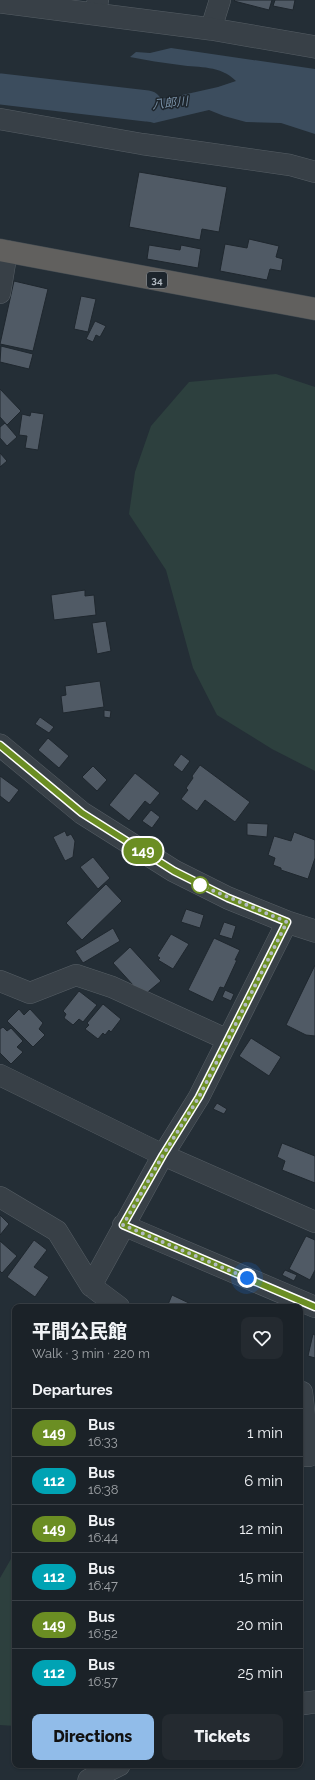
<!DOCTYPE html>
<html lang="en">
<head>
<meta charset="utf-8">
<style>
	:root { --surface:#1b2228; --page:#242a30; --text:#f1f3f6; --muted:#a0a4a8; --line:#393f45; --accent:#91bce9 }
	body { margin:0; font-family:Raleway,"Noto Sans JP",sans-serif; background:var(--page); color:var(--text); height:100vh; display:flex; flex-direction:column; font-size:15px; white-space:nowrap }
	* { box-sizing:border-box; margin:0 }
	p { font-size:13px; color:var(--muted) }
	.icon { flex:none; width:22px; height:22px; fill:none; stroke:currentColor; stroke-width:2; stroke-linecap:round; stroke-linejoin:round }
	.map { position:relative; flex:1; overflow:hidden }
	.side { position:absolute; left:12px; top:1304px; width:291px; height:464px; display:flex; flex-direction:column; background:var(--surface); border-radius:8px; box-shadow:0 1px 3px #0004,0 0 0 1px var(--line) }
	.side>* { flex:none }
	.badge { padding:0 8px; border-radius:13px; font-size:14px; line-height:26px }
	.you { position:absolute; width:20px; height:20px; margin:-10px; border:3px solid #fff; border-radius:50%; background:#1a73e8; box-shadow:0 0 0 6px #1a73e833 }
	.map>.badge { position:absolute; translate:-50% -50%; box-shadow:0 0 0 2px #fff }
	h2 { padding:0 20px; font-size:15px; line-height:36px }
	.round { display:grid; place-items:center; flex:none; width:42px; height:42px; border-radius:8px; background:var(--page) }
	.headline { display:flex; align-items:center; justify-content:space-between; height:68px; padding:0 20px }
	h1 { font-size:19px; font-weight:800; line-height:30px }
	.button { display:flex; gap:8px; margin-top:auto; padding:8px 20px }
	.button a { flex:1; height:46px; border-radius:8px; background:var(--accent); color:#111; font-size:16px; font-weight:800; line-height:46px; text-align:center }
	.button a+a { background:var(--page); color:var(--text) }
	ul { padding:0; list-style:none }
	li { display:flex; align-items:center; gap:12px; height:48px; padding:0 20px; border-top:1px solid var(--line) }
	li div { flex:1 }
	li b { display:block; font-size:15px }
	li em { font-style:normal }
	li .badge { min-width:44px; font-weight:700; text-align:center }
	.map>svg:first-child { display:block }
	.green { fill:#2d403e }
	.water { fill:#3c4d5e }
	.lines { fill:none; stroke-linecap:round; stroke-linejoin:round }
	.river { stroke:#3c4d5e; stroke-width:31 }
	.building { fill:#505a65; stroke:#1f272e }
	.minor-casing { stroke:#565e65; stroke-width:22 }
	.tertiary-casing { stroke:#565e65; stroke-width:23 }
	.trunk-casing { stroke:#434b52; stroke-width:23 }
	.minor { stroke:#384047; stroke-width:21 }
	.tertiary { stroke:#384047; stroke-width:22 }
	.trunk { stroke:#61605e; stroke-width:22 }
	.line-casing { stroke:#fff; stroke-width:9 }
	.line { stroke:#6b8e23; stroke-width:6 }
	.walk { stroke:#b3bbc3; stroke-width:4; stroke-dasharray:0 7.2 }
	.stop-dot { fill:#fff; stroke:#6b8e23; stroke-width:2 }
	.labels { text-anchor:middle; stroke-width:3; stroke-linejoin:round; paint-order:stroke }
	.shield { fill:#1d252c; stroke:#868e96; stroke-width:1 }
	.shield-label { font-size:10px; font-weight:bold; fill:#b3bbc3 }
	.water-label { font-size:12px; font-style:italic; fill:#778ea3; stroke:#1d252c }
</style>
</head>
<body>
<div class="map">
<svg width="315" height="1780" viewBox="0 0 315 1780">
	<rect width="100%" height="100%" fill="#242e36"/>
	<path class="green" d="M276,374L315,387V771L272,749L217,715L193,668L166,570L129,514L135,472L151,426L189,382Z
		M15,1552V1726L0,1725V1578Z"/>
	<path class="water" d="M171,48L315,69V134L281,123L246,122L224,116L209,110L154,123L74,102L169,98L218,87L236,81C220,65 200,68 180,65C163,63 146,60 130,57L136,52L150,53Z"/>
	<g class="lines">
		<path class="river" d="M0,89L147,106"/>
	</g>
	<path class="building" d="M235,0H272L269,10L234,1Z
		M275,0H295L293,10L273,6Z
		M139,172L227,187L219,232L202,229L200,240L129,227Z
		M249,239L279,246L276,257L283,259L281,271L270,269L267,280L220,271L225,244L247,248Z
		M149,245L180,250L181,245L201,249L198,268L147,259Z
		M14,281L48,289L33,351L0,344Z
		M81,296L96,299L88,332L74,329Z
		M95,321L106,326L100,337L96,335L93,342L86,339Z
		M1,346L33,354L29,369L0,362Z
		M0,389L21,411L7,425L0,417Z
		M31,412L44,414L38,450L25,448L27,436L19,435L22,414L30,416Z
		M5,423L17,437L7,446L0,438V427Z
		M0,453L7,461L0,467Z
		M85,590V596L94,595L96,615L54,620L51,595Z
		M106,621L111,651L97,654L92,623Z
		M100,681L104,707L63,713L61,696L66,695L65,686Z
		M104,710L111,711L110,718L104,717Z
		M40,717L54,727L49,733L35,724Z
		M48,738L69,756L59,768L38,750Z
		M181,754L190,761L182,772L173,765Z
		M200,765L250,802L235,822L205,800L197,811L181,799L188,790L186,788L193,778L192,776Z
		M93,766L107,780L97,791L82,777Z
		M135,773L160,793L150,805L145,801L129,821L109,805Z
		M0,776L19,790L9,803L0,796Z
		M151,810L160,817L152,828L142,821Z
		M247,823L268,824L267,837L247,835Z
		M65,831L67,836L71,834L75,841L73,857L65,861L53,837Z
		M294,832L315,840V858L308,879L281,870V868L273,865L275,858L268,855L274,836L291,841Z
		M93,857L110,878L98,889L80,867Z
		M106,884L122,901L82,940L66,923Z
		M186,909L204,915L200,928L181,922Z
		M224,922L236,926L232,939L219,935Z
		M113,928L120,941L83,963L75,951Z
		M171,934L189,944L173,969L158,960L160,958L157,956Z
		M214,938L240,950L235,960H237L224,988L220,987L213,1002L188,990Z
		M130,947L161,981L143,996L113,963Z
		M315,965V1036L306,1035L286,1025Z
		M225,990L234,994L231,1001L222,997Z
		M79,991L97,1005L83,1022L79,1019L73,1025L64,1018L66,1014L63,1011Z
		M103,1004L121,1019L111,1032L109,1030L105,1035L103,1033L98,1039L85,1029L89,1025L87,1023Z
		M19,1009L24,1015L30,1009L43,1023L39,1029L45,1035L33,1047L7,1021Z
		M3,1027L7,1031L11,1028L23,1041L17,1047L23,1052L11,1064L0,1053V1029Z
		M251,1038L281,1057L269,1076L239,1056Z
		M217,1103L227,1109L224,1114L213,1109Z
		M282,1143L315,1156V1183L282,1170L285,1161L277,1157Z
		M0,1215L9,1224L0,1235Z
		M306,1236L315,1240V1270L310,1280L289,1269Z
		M34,1240L47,1250L34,1267L49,1277L35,1297L7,1277Z
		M0,1241L17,1256L2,1273L0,1271Z
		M285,1270L297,1275L294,1281L282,1275Z
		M172,1295L191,1304L189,1307H167Z
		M313,1334L315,1335V1358L308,1356Z"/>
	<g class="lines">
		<g class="minor-casing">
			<path id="minor" d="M95,14L98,0
				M211,29L220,0
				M0,119L142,144L290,165L315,172
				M0,293L7,251
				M0,981L30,993L76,975L112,987L228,1040
				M0,1075L163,1155L315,1222
				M0,1197L57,1231L91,1286
				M123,1225L315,1307
				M119,1307L91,1286L163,1155L199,1097L287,922
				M300,1392H302L309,1456H300"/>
		</g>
		<g class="tertiary-casing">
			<path id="tertiary" d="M0,2L211,29L315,47
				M0,745L82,813L174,871L228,898L287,922L315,931
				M300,1704L315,1702
				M89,1780L119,1765"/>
		</g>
		<g class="trunk-casing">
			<path id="trunk" d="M0,250L315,309"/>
		</g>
		<use href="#minor" class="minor"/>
		<use href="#tertiary" class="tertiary"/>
		<use href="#trunk" class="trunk"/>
	</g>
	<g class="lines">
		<g class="line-casing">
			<path id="line" d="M0,745L82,813L174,871L228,898L287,922L199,1097L163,1155L123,1225L315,1307"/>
		</g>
		<use href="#line" class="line"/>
		<path class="walk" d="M200,885L287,922L199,1097L163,1155L123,1225L247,1278"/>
	</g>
	<circle class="stop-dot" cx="200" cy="885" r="8"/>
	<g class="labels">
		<rect class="shield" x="147" y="272" width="20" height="16" rx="3"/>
		<g class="shield-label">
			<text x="157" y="284">34</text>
		</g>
		<g class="water-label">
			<text transform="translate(170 103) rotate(-6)" y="4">八郎川</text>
		</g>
	</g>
</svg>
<div class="you" style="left:247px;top:1278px"></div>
<b class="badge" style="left:143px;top:851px;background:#6b8e23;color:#fff">149</b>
<section class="side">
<div class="headline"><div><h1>平間公民館</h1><p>Walk · 3 min · 220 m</p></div><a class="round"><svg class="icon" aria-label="heart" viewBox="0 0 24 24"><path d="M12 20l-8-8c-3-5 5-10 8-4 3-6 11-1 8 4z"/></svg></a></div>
<h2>Departures</h2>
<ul>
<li><span class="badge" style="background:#6b8e23;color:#fff">149</span><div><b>Bus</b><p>16:33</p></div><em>1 min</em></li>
<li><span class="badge" style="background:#00a3b4;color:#fff">112</span><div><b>Bus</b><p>16:38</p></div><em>6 min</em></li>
<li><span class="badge" style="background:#6b8e23;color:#fff">149</span><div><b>Bus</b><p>16:44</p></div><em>12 min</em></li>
<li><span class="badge" style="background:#00a3b4;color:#fff">112</span><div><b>Bus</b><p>16:47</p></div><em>15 min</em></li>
<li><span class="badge" style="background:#6b8e23;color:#fff">149</span><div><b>Bus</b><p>16:52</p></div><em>20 min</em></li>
<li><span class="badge" style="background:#00a3b4;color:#fff">112</span><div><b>Bus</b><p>16:57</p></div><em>25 min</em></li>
</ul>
<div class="button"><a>Directions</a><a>Tickets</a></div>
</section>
</div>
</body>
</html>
